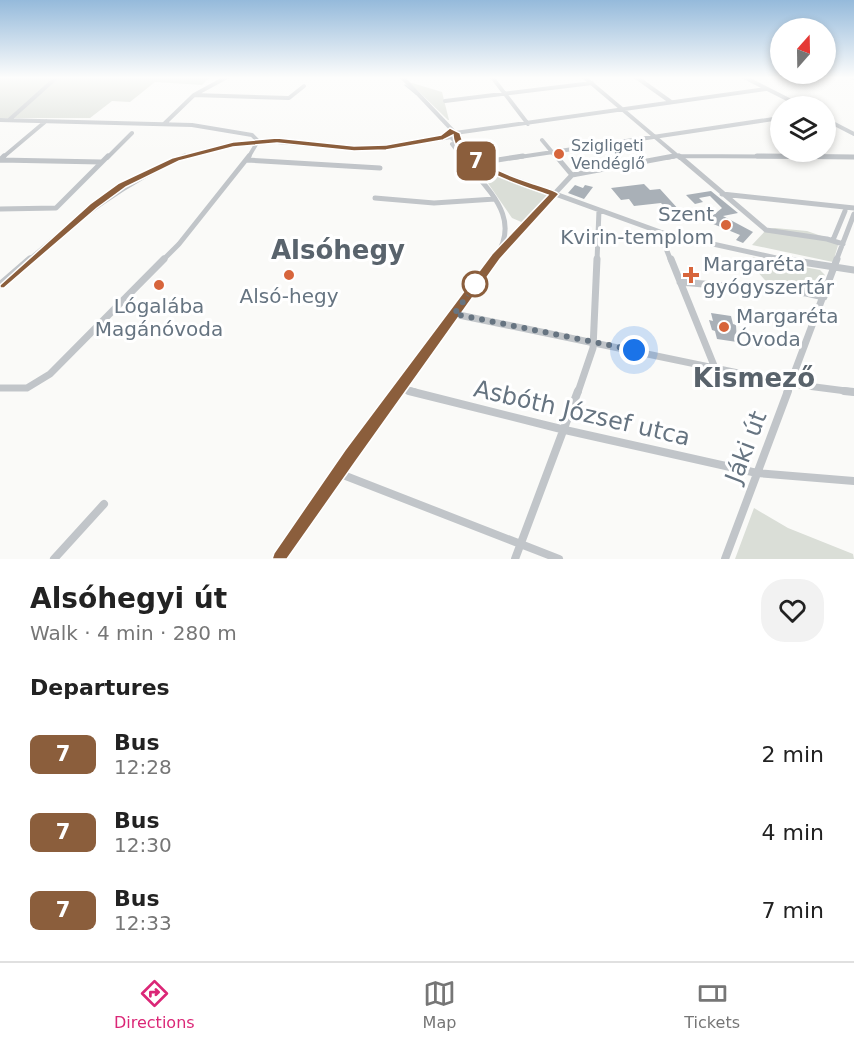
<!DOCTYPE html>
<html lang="en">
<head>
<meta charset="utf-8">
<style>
	:root { --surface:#fff; --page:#f2f2f2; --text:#222; --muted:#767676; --line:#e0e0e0; --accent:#db2777 }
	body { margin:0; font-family:"DejaVu Sans",sans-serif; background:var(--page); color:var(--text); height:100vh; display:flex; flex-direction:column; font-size:22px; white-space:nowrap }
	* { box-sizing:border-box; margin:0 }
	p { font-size:20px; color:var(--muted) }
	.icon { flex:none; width:33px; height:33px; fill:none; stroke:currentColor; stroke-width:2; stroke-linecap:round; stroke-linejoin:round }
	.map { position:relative; height:559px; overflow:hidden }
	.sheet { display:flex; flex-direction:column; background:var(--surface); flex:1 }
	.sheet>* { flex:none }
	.badge { padding:0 12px; border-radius:9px; font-size:21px; line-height:39px }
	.needle { width:39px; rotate:20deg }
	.buttons { position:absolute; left:770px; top:18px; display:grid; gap:12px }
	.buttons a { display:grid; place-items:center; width:66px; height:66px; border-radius:50%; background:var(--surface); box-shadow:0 3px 9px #0003; font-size:30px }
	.you { position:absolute; width:30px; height:30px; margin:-15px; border:4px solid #fff; border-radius:50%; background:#1a73e8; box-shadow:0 0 0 9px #1a73e833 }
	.map>.badge { position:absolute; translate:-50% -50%; box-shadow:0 0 0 3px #fff }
	h2 { padding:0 30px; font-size:22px; line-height:54px }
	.round { display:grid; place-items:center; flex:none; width:63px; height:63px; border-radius:24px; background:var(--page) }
	.head { display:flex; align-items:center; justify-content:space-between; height:102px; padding:0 30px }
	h1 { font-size:28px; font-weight:600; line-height:45px }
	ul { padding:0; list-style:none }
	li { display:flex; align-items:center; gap:18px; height:78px; padding:0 30px }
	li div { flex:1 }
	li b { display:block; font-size:22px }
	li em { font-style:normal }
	li .badge { min-width:66px; font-weight:700; text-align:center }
	.tabs { display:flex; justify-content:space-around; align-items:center; height:84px; border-top:2px solid var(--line); background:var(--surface); font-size:16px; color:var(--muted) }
	.tabs a { display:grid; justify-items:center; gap:3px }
	.tabs .active { color:var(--accent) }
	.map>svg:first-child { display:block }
	.green { fill:#daded7 }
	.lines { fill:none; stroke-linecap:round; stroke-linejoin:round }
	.stream { stroke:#bac4c8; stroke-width:1.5 }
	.building { fill:#a9b0b7 }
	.minor-far3 { stroke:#c1c5c9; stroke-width:4 }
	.minor-far2 { stroke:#c1c5c9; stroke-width:5 }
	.minor-far1 { stroke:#c1c5c9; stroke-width:7 }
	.minor { stroke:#c1c5c9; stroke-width:8 }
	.line { fill:#8b5e3c; stroke:#fff; stroke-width:1.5 }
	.walk { stroke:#667481; stroke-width:6; stroke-dasharray:0 10.8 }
	.poi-dot { fill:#d7653b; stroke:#fff; stroke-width:2 }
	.stop-dot { fill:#fff; stroke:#8b5e3c; stroke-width:3 }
	.labels { text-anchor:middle; stroke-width:6; stroke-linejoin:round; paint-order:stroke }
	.far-poi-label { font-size:16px; fill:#667481; stroke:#fff; text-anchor:start }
	.poi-label { font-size:20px; fill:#667481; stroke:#fff; text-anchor:start }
	.near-street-label { font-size:24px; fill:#667481; stroke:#fff }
	.district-label { font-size:26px; font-weight:bold; fill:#59636c; stroke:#fff }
</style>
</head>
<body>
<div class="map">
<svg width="854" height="559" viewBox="0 0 854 559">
	<rect width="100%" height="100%" fill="#fafaf8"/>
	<path class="green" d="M0,77H210L202,85L155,82L130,102L112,101L90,118H0Z
		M409,82L442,92L449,120H448Z
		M474,163L512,181L552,194L526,224L512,218Z
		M775,228L807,231L839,242L833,262L752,245L767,229Z
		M752,257L820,270L825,275L819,290L772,288L756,270Z
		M754,508L788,528L853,554L854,559H735Z"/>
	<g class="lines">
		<path class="stream" d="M405,85L416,94"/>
	</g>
	<path class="building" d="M644,184L650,190L660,189L680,211L692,210L700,218L677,221L661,203L634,206L629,199L621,200L611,188Z
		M575,185L583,188L585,185L593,187L584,199L568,193Z
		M711,191L738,213L723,216L753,232L743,243L736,240L740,235L706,221L722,208L710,196L699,198L703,202L695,204L686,195Z
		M711,313L731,316L733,324L736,325L737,342L717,339L715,331L712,330L709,320L713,321Z"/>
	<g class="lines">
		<path class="minor-far3" d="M402,77L456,134
			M492,77L528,124
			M584,77L680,158
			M636,77L671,102
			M744,77L801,106
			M851,77L854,78
			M194,95L289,98L304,86
			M445,101L592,83
			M825,119L854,134
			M0,120L192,125L252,135L258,141
			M9,120L57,77
			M164,124L194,95L227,77
			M455,133L766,89
			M449,135L471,158
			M542,140L557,158
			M452,144L463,158
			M2,158L46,121
			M107,158L132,133
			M181,158L224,146L266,141L361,149L395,146L451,137
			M248,158L258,141
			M513,158L780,118
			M666,158L677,156L854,157"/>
		<path class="minor-far2" d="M461,156C487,190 525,218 493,261
			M470,156L500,174L663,233L790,261
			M556,156L572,175
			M679,156L766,230L827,239L843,244
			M757,156L854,157
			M0,160L101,162
			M0,160L4,156
			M247,160L380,168
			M479,163L523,156
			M722,194L854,208
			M375,198L434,203L495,199
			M0,209L56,208L108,156
			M663,233V241L671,261
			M833,240L845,211
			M502,250L572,175L674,156
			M28,261C77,219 125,182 185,156
			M162,261L179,244L249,156
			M597,261L599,210
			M836,261L854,214"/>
		<path class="minor-far1" d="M671,259L715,368
			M783,259L854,270
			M680,282L806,293L824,297
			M0,285L30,259
			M454,314L792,384L854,392
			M0,388H27L50,374L164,259
			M399,388L415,392
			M396,392L494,259
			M578,392L593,348L597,259
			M787,392L837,259"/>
		<path class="minor" d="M409,391L565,430L757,473L854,481
			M844,391L854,392
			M338,473L559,559
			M54,559L104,504
			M281,559L397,391
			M515,559L578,391
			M725,559L788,391"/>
	</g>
	<linearGradient id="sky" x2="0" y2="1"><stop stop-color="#95badb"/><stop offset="0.5" stop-color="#fdfdfc"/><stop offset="1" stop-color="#fdfdfc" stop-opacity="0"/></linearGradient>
	<rect width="854" height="155" fill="url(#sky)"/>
	<path class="line" d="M450,128L460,133C467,162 507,175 534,184C542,187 553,189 559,194L500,259L356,461L287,559H272L274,553L345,450L492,254L548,195C523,186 454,166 453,135L443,140L386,150L354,151L277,143L233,147L179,161L126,187L97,208L4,288H0V285L90,204L119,183L172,158L233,142L277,138L354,146L386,145L441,135Z"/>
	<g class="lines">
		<path class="walk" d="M475,284L482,276L454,314L634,350"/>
	</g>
	<g class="poi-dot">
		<circle cx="559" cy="154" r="6"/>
		<circle cx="726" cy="225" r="6"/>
		<circle cx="289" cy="275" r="6"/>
		<path d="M688 266h6v6h6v6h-6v6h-6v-6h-6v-6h6z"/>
		<circle cx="159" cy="285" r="6"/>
		<circle cx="724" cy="327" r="6"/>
	</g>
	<circle class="stop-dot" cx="475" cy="284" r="12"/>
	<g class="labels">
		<g class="far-poi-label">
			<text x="571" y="151">Szigligeti<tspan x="571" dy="18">Vendéglő</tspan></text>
		</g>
		<g class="poi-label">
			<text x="714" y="221" text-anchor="end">Szent<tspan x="714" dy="23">Kvirin-templom</tspan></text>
			<text x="703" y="271">Margaréta<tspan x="703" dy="23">gyógyszertár</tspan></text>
			<text x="289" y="303" text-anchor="middle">Alsó-hegy</text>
			<text x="159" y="313" text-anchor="middle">Lógalába<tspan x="159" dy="23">Magánóvoda</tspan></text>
			<text x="736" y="323">Margaréta<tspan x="736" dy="23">Óvoda</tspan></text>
		</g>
		<g class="near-street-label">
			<text transform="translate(582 413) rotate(13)" y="8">Asbóth József utca</text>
			<text transform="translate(746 447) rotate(-69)" y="8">Jáki út</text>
		</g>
		<g class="district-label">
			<text x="338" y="259">Alsóhegy</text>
			<text x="754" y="387">Kismező</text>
		</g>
	</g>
</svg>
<div class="buttons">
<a><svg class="needle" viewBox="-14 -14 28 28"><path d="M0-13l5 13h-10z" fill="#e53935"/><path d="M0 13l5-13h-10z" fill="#767676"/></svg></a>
<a><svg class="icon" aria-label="layers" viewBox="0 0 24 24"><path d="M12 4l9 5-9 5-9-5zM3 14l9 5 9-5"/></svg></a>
</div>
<div class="you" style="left:634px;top:350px"></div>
<b class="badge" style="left:476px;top:161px;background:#8b5e3c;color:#fff">7</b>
</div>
<section class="sheet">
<div class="head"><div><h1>Alsóhegyi út</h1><p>Walk · 4 min · 280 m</p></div><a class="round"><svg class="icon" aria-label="heart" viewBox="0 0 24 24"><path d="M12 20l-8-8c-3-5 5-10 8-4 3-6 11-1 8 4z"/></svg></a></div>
<h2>Departures</h2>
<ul>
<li><span class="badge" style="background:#8b5e3c;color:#fff">7</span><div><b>Bus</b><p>12:28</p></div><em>2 min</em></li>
<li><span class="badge" style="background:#8b5e3c;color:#fff">7</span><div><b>Bus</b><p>12:30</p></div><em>4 min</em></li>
<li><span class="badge" style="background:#8b5e3c;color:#fff">7</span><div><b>Bus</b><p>12:33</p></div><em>7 min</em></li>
</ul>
</section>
<nav class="tabs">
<a class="active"><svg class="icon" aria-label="directions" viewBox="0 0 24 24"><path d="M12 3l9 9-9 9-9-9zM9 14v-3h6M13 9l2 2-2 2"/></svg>Directions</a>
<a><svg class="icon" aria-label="map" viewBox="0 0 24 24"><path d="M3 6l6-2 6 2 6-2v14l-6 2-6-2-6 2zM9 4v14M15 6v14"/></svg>Map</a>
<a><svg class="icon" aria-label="tickets" viewBox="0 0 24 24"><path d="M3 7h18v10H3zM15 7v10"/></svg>Tickets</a>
</nav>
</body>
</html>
